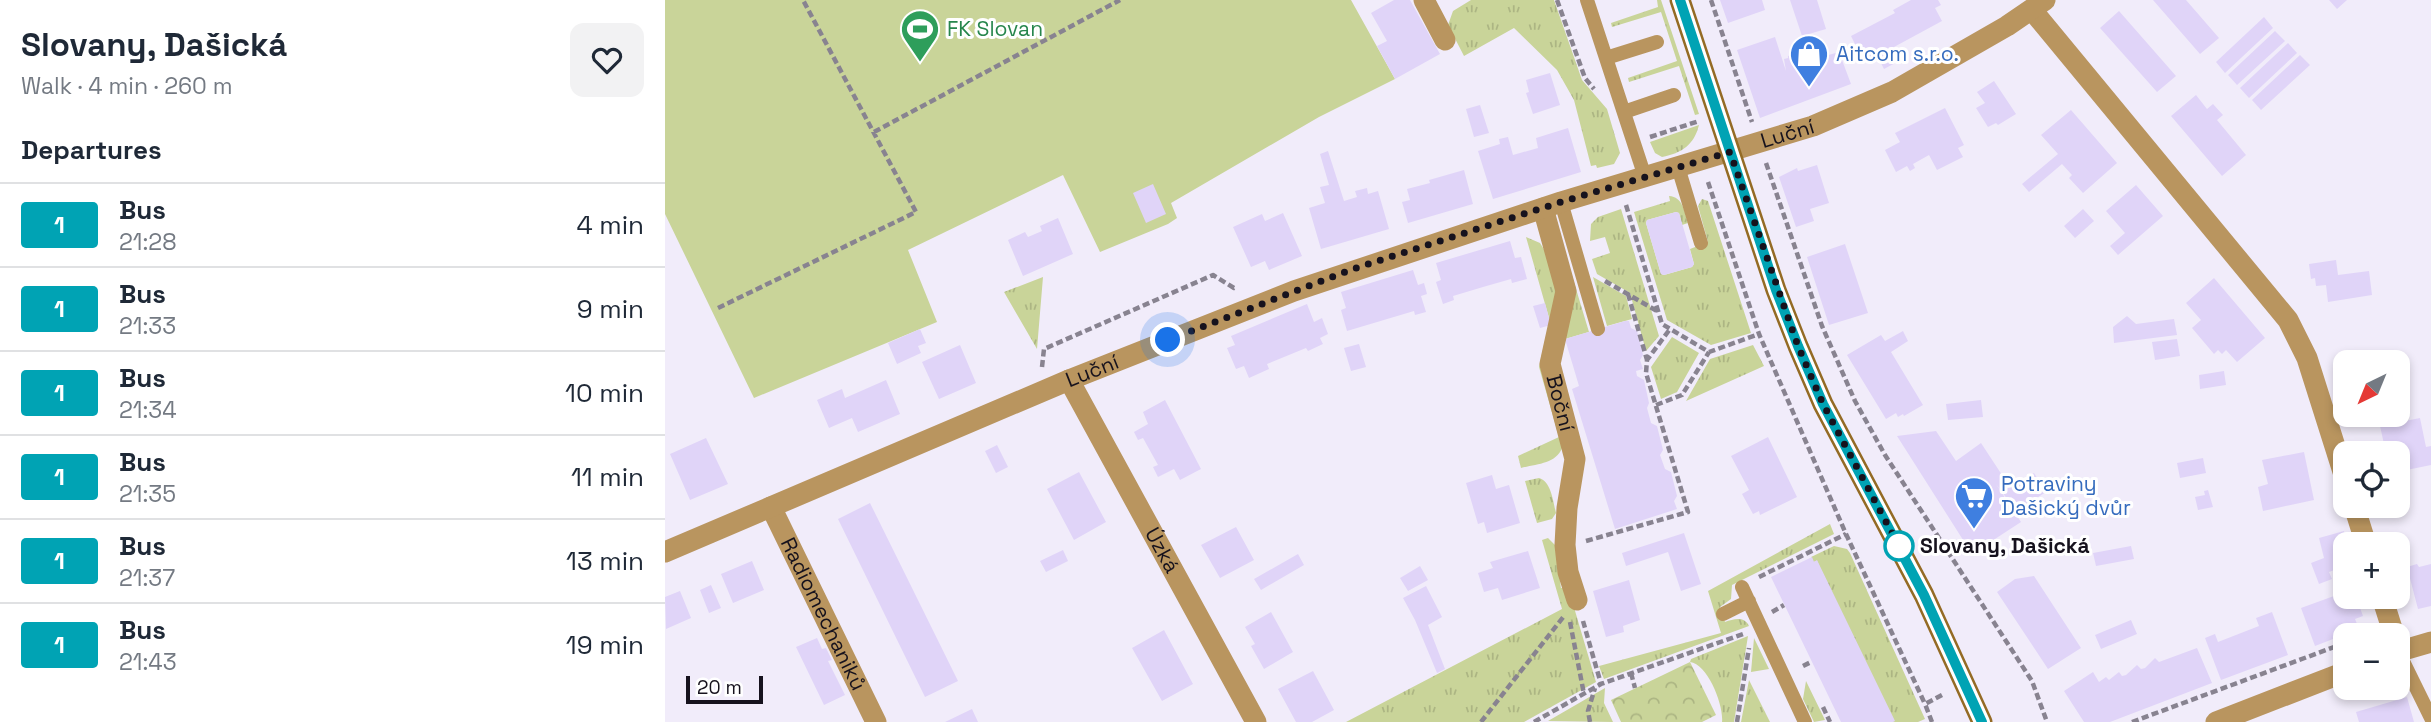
<!DOCTYPE html>
<html lang="en">
<head>
<meta charset="utf-8">
<style>
	:root { --surface:#fff; --page:#f2f2f3; --text:#1f2937; --muted:#747a83; --line:#e0e1e3 }
	body { margin:0; font-family:"Space Grotesk",sans-serif; background:var(--page); color:var(--text); height:100vh; display:flex; flex-direction:column; font-size:26px; white-space:nowrap }
	* { box-sizing:border-box; margin:0 }
	p { font-size:23px; color:var(--muted) }
	.icon { flex:none; width:38px; height:38px; fill:none; stroke:currentColor; stroke-width:2; stroke-linecap:round; stroke-linejoin:round }
	.map { position:relative; flex:1; overflow:hidden }
	.side { display:flex; flex-direction:column; background:var(--surface); width:665px }
	.side>* { flex:none }
	.badge { padding:0 14px; border-radius:5px; font-size:24px; line-height:46px }
	.needle { width:46px; rotate:223deg }
	.tools { position:absolute; left:1668px; top:350px; display:grid; gap:14px }
	.tools a { display:grid; place-items:center; width:77px; height:77px; border-radius:14px; background:var(--surface); box-shadow:0 4px 10px #0003; font-size:35px }
	.scale { position:absolute; left:21px; bottom:18px; width:77px; box-sizing:border-box; padding-left:7px; border:4px solid #16121d; border-top:0; font-size:19px; line-height:24px; white-space:nowrap; color:#16121d; -webkit-text-stroke:5px #fff; paint-order:stroke }
	.you { position:absolute; width:35px; height:35px; margin:-18px; border:5px solid #fff; border-radius:50%; background:#1a73e8; box-shadow:0 0 0 10px #1a73e833 }
	.map>.badge { position:absolute; translate:-50% -50%; box-shadow:0 0 0 4px #fff }
	h2 { padding:0 21px; font-size:26px; line-height:63px }
	.round { display:grid; place-items:center; flex:none; width:74px; height:74px; border-radius:14px; background:var(--page) }
	.overview { display:flex; align-items:center; justify-content:space-between; height:119px; padding:0 21px }
	h1 { font-size:33px; font-weight:700; line-height:52px }
	ul { padding:0; list-style:none }
	li { display:flex; align-items:center; gap:21px; height:84px; padding:0 21px; border-top:2px solid var(--line) }
	li div { flex:1 }
	li b { display:block; font-size:26px }
	li em { font-style:normal }
	li .badge { min-width:77px; font-weight:700; text-align:center }
	main { display:flex; flex:1; min-height:0 }
	.map>svg:first-child { display:block }
	.grass { fill:url(#grass-tufts) }
	.park { fill:url(#park-crowns) }
	.pitch { fill:#c9d499 }
	.building { fill:#e0d4f8 }
	.lines { fill:none; stroke-linecap:round; stroke-linejoin:round }
	.path { stroke:#888390; stroke-width:4.5; stroke-dasharray:7 3.5; stroke-linecap:butt }
	.lane { stroke:#b9955f; stroke-width:14 }
	.street { stroke:#b9955f; stroke-width:21 }
	.secondary { stroke:#946b25; stroke-width:21 }
	.line-casing { stroke:#fff; stroke-width:16 }
	.line { stroke:#00a3b4; stroke-width:10 }
	.walk { stroke:#16121d; stroke-width:7; stroke-dasharray:0 12.6 }
	.stop-dot { fill:#fff; stroke:#00a3b4; stroke-width:3.5 }
	.labels { text-anchor:middle; stroke-width:6; stroke-linejoin:round; paint-order:stroke }
	.leisure-label { font-size:21px; fill:#27864d; stroke:#fff; text-anchor:start }
	.shop-label { font-size:21px; fill:#366cbe; stroke:#fff; text-anchor:start }
	.street-label { font-size:21px; fill:#16121d; stroke:#fff }
	.stop-label { font-size:21px; font-weight:bold; fill:#16121d; stroke:#fff; text-anchor:start }
</style>
</head>
<body>
<main>
<section class="side">
<div class="overview"><div><h1>Slovany, Dašická</h1><p>Walk · 4 min · 260 m</p></div><a class="round"><svg class="icon" aria-label="heart" viewBox="0 0 24 24"><path d="M12 20l-8-8c-3-5 5-10 8-4 3-6 11-1 8 4z"/></svg></a></div>
<h2>Departures</h2>
<ul>
<li><span class="badge" style="background:#00a3b4;color:#fff">1</span><div><b>Bus</b><p>21:28</p></div><em>4 min</em></li>
<li><span class="badge" style="background:#00a3b4;color:#fff">1</span><div><b>Bus</b><p>21:33</p></div><em>9 min</em></li>
<li><span class="badge" style="background:#00a3b4;color:#fff">1</span><div><b>Bus</b><p>21:34</p></div><em>10 min</em></li>
<li><span class="badge" style="background:#00a3b4;color:#fff">1</span><div><b>Bus</b><p>21:35</p></div><em>11 min</em></li>
<li><span class="badge" style="background:#00a3b4;color:#fff">1</span><div><b>Bus</b><p>21:37</p></div><em>13 min</em></li>
<li><span class="badge" style="background:#00a3b4;color:#fff">1</span><div><b>Bus</b><p>21:43</p></div><em>19 min</em></li>
</ul>
</section>
<div class="map">
<svg width="1766" height="722" viewBox="0 0 1766 722">
	<defs>
		<pattern id="grass-tufts" width="24" height="20" patternUnits="userSpaceOnUse" patternTransform="scale(1.75)"><rect width="24" height="20" fill="#c9d499"/><path d="M3 7l-1-3M5 7V3M7 7l1-3M15 17l-1-3M17 17v-4M19 17l1-3" fill="none" stroke="#acb583"/></pattern>
		<pattern id="park-crowns" width="20" height="18" patternUnits="userSpaceOnUse" patternTransform="scale(1.75)"><rect width="20" height="18" fill="#c9d499"/><path d="M2 6a3 3 0 1 1 6 0M12 15a3 3 0 1 1 6 0" fill="none" stroke="#acb583"/></pattern>
	</defs>
	<rect width="100%" height="100%" fill="#f1ecfa"/>
	<path class="grass" d="M806,0H889L917,80L942,109L955,153L949,164L932,168L931,165L926,166L909,100L892,70L849,28L799,56L783,25L788,11Z
		M992,0H996L1034,114L1030,115L1014,66L964,82L963,78L1012,61L996,12L947,27L946,23L993,7Z
		M1034,125C1029,145 1017,153 997,157L990,153L985,142Z
		M1004,196C1018,197 1019,211 1023,223L1017,225L1014,213L1011,212L982,220L981,223L996,274L999,275L1027,267L1029,264L1025,249L1043,242L1033,206L1037,199L1043,201L1086,333L1046,345L1002,320L969,212L1005,201Z
		M956,209L994,336L981,351L965,293L932,274L927,259L945,253L940,237L925,241L926,224L933,217Z
		M861,237L875,243L883,256L891,289L897,448C891,464 871,464 856,468L853,456L894,437L874,367L881,336L886,325Z
		M899,249L924,332L900,339Z
		M378,277L372,349L339,292Z
		M928,277L961,296L967,319L942,326Z
		M1007,337L1034,353L1012,392L996,399L986,367Z
		M1088,345L1099,366L1021,401L1045,359Z
		M874,478C886,481 888,501 891,513L887,519L872,523L860,481Z
		M1165,524L1169,534L1067,585L1066,599L1055,607L1060,622C1069,619 1079,616 1084,626L939,679L934,666L1056,633L1043,591Z
		M883,538L890,545L896,588L903,587L931,682L859,722H681L897,609L877,540Z
		M1169,546L1182,549L1185,553L1260,719L1253,722H1227L1152,561L1148,562L1146,557Z
		M1083,636L1069,722H1057C1059,706 1043,664 1025,662L1026,659Z
		M1089,638L1104,669L1086,672Z
		M1084,680L1105,722H1076Z
		M1141,681L1160,720L1149,722L1138,699Z
		M940,688L939,703L948,722L883,721Z"/>
	<path class="park" d="M1025,662L1051,715L1037,722H956L946,700Z"/>
	<path class="pitch" d="M0,0H686L730,79L654,117L506,203L512,218L503,224L435,252L398,175L243,250L272,322L89,398L0,214Z"/>
	<path class="building" d="M729,0H745L775,54L730,79L712,46L722,41L706,13Z
		M1055,0H1097L1100,10L1063,23Z
		M1125,0H1152L1161,29L1137,36Z
		M1246,0H1273L1276,5L1270,8L1277,21L1229,47L1236,60L1219,69L1212,55L1199,62L1186,36L1230,13L1228,10Z
		M1488,0H1521L1554,38L1535,54Z
		M1664,0H1682L1672,9Z
		M1454,11L1511,76L1492,92L1435,28Z
		M1599,17L1608,28L1560,73L1551,62Z
		M1610,31L1620,41L1572,85L1563,75Z
		M1110,37L1121,71L1119,59L1123,58V56L1149,46L1153,58L1174,52L1186,84L1095,118L1072,50Z
		M1623,43L1632,53L1584,98L1575,88Z
		M1635,55L1645,65L1596,110L1587,100Z
		M885,73L895,105L868,114L861,93L864,92L861,80Z
		M1329,81L1351,114L1333,125L1331,123L1323,127L1311,108L1320,103L1312,92Z
		M1531,95L1542,109L1548,104L1558,115L1552,120L1581,155L1557,176L1506,116Z
		M815,105L824,133L809,137L801,109Z
		M1280,108L1299,145L1293,148L1298,157L1272,170L1264,155L1248,164L1250,168L1245,171L1242,166L1231,172L1220,150L1235,142L1230,133Z
		M1406,110L1452,163L1418,193L1404,178L1407,175L1397,164L1364,192L1357,184L1393,154L1376,135Z
		M903,128L916,172L828,199L813,151L835,144L834,139L843,137L848,155L873,148L871,138Z
		M663,151L679,201L692,197L690,191L702,188L703,194L713,191L724,229L656,249L644,208L660,203L655,187L664,185L655,154Z
		M1152,165L1164,203L1145,209L1149,221L1131,227L1114,177L1132,168L1133,171Z
		M799,170L808,204L743,223L737,202L745,200L742,189L765,183L764,180Z
		M488,184L501,214L481,223L468,193Z
		M1471,185L1498,216L1453,255L1445,246L1460,233L1441,211Z
		M1418,209L1429,221L1410,238L1399,226Z
		M1011,212L1014,213L1029,264L1027,267L999,275L996,274L981,223L982,220Z
		M618,213L637,256L604,270L600,261L586,267L568,227L597,214L600,221Z
		M393,218L408,254L358,276L343,240L360,232L363,237L377,231L375,226Z
		M845,241L850,258L856,257L862,279L847,283L846,279L818,287L788,296L789,300L778,304L771,282L776,280L771,263Z
		M1180,244L1203,313L1164,325L1142,257Z
		M1671,260L1673,275L1704,271L1707,295L1663,302L1661,285L1651,286L1650,278L1646,279L1644,264Z
		M748,270L753,285L759,283L762,294L756,296L761,312L750,315L749,311L682,331L676,310L681,308L676,292Z
		M1549,278L1600,338L1572,362L1561,350L1557,354L1553,350L1549,354L1527,328L1536,320L1521,303Z
		M880,303L886,325L875,328L868,306Z
		M642,304L649,322L657,318L663,334L655,338L658,344L643,351L641,348L602,364L604,369L584,378L579,366L571,369L562,348L570,345L566,336Z
		M1462,316L1471,324L1509,319L1512,335L1449,343L1448,327Z
		M960,321H964L966,328L972,331L978,355L975,360L978,369L971,371L972,376L979,380L984,403L982,408L986,423L992,426L998,450L995,455L1000,469L1006,472L1012,496L1009,501L1012,509L950,529L907,389L914,386L900,339Z
		M255,329L261,343L253,346L256,353L232,364L223,343Z
		M1238,331L1243,341L1226,352L1258,405L1239,416L1238,414L1233,417L1231,413L1221,419L1182,355L1216,335L1220,341Z
		M1512,339L1515,356L1490,360L1487,342Z
		M694,344L701,367L686,371L679,348Z
		M295,345L311,383L274,399L257,362Z
		M1559,371L1561,385L1535,389L1534,375Z
		M221,380L235,414L193,432L187,418L164,428L152,400L177,389L180,398Z
		M500,400L536,469L515,480L509,469L493,477L488,467L493,465L478,438L473,440L469,432L483,424L478,412Z
		M1316,400L1318,417L1283,420L1281,404Z
		M1755,418L1761,447L1766,446V465L1732,472V453H1721L1715,426Z
		M1271,431L1291,461L1316,443L1339,478L1343,475L1350,485L1369,473L1381,492L1364,503L1354,515L1331,484L1356,522L1307,554L1232,436Z
		M1103,437L1132,497L1095,515L1094,511L1088,514L1077,494L1084,490L1066,456Z
		M41,438L63,484L25,500L5,454Z
		M332,445L343,467L331,473L320,451Z
		M1639,452L1649,500L1598,511L1593,487L1603,484L1597,460Z
		M1538,458L1541,473L1515,478L1512,463Z
		M414,472L441,522L409,540L382,489Z
		M827,475L831,489L844,485L855,523L822,533L819,522L813,524L801,483Z
		M1543,490L1548,507L1533,510L1530,497L1540,495L1539,491Z
		M205,503L293,681L260,697L173,519Z
		M571,527L589,560L555,578L536,545Z
		M1679,531L1683,544H1680V566L1664,572L1667,579L1654,584L1646,563L1659,558L1654,538Z
		M1019,533L1036,584L1016,591L1003,552L961,566L957,553Z
		M1466,546L1469,559L1431,566L1428,553Z
		M398,550L403,561L381,572L375,561Z
		M863,551L875,588L837,600L833,588L819,592L813,573L828,568L825,562Z
		M633,554L639,565L596,590L589,579Z
		M1147,557L1149,562L1152,560L1230,721L1228,722H1176L1106,577Z
		M87,561L99,590L68,603L56,574Z
		M1752,564L1754,567L1766,564V606L1753,609L1742,567Z
		M755,566L763,580L743,591L735,578Z
		M1369,576L1416,648L1383,669L1332,592L1350,579Z
		M964,580L975,620L958,626L959,632L941,637L928,591Z
		M46,585L56,608L44,613L35,590Z
		M761,586L777,617L763,625L780,669L772,673L750,620L738,598Z
		M15,591L26,618L1,629L0,597Z
		M1680,592V597H1691L1698,616L1690,619L1694,629L1650,646L1636,608Z
		M606,612L628,652L599,669L586,646L590,644L580,627Z
		M1607,612L1623,655L1556,680L1540,638L1550,634L1553,642L1594,626L1591,618Z
		M1466,620L1472,634L1436,649L1430,635Z
		M499,630L528,684L497,701L467,648Z
		M152,638L157,649L161,648L167,660L163,661L180,695L159,705L131,647Z
		M1532,648L1547,683L1445,722H1419L1399,691L1428,672L1434,682L1441,677L1444,680L1454,672L1457,676L1461,675L1472,665L1476,669L1480,668L1490,658L1494,662Z
		M648,671L669,710L647,722H631L613,689Z
		M1742,697L1749,722H1694L1691,712Z
		M307,709L313,722H280Z"/>
	<g class="lines">
		<path class="path" d="M892,0L920,78L929,89
			M1046,0L1087,122
			M209,132L455,0
			M985,137L1034,121
			M1101,163L1157,326L1190,401L1220,455L1367,681L1382,722
			M1043,182L1094,334L1181,534L1260,704
			M961,205L997,324L1044,352L1094,334
			M940,281L992,311
			M963,294L982,360
			M53,308L251,212L138,0
			M377,367L379,349L548,275L569,288L571,287
			M991,405L1017,395L1044,352
			M921,541L1023,512L981,373L982,360L1005,329
			M1094,577L1181,534
			M1107,612L1119,605
			M918,621L936,684
			M905,622L919,694
			M1138,666L1146,662
			M966,673L970,688
			M1158,707L1165,722
			M816,722L899,616
			M869,722L936,684L1078,634
			M925,722L923,711L930,688
			M1072,722L1084,648
			M1267,722L1260,704L1279,694
			M1467,722L1680,643"/>
		<path class="lane" d="M922,0L980,177
			M941,58L992,42
			M959,112L1009,95
			M1013,167L1036,243
			M896,202L933,329
			M1077,587L1140,722
			M1058,614L1084,601
			M1733,651L1766,718"/>
		<g class="street">
			<path d="M759,0L780,40"/>
			<path d="M1367,10L1623,320L1642,358L1680,478"/>
			<path id="s1" d="M878,208L901,291L885,364L910,459L902,508L900,545L903,572L912,600"/>
			<path id="s2" d="M404,380L591,722"/>
			<path d="M1689,506L1701,544"/>
			<path id="s3" d="M106,507L211,722"/>
			<path id="s4" d="M0,552L404,380L629,291L896,202L1148,126L1227,92L1342,26L1380,0"/>
			<path d="M1717,597L1729,635"/>
			<path d="M1732,652L1766,642"/>
			<path d="M1551,722L1680,672"/>
		</g>
		<path class="secondary" d="M1015,0L1111,290L1133,346L1158,404L1259,595L1317,722"/>
	</g>
	<g class="lines">
		<g class="line-casing">
			<path id="line" d="M1015,0L1111,290L1133,346L1158,404L1259,595L1317,722"/>
		</g>
		<use href="#line" class="line"/>
		<path class="walk" d="M503,340L688,269L896,202L1065,152L1133,346L1158,404L1234,546"/>
	</g>
	<defs>
		<g id="stadium-pin" transform="scale(2.0125)"><path d="M0 17L-7.5 6A9.5 9.5 0 1 1 7.5 6Z" fill="#2e9e5b" stroke="#fff"/><path d="M0-5a6.5 5 0 1 0 0 10a6.5 5 0 1 0 0-10ZM-3.5-1.8h7v3.6h-7Z" fill="#fff"/></g>
		<g id="shop-pin" transform="scale(2.0125)"><path d="M0 17L-7.5 6A9.5 9.5 0 1 1 7.5 6Z" fill="#3f7fe0" stroke="#fff"/><path d="M-5-2.5h2.3a2.7 3.5 0 0 1 5.4 0H5L5.5 6h-11ZM-1.5-2.5h3a1.5 2.3 0 0 0-3 0Z" fill="#fff"/></g>
		<g id="supermarket-pin" transform="scale(2.0125)"><path d="M0 17L-7.5 6A9.5 9.5 0 1 1 7.5 6Z" fill="#3f7fe0" stroke="#fff"/><path d="M-6-5.5h2.5l.6 2H6L4.5 2H-2.5L-4.4-4H-6ZM-1.5 3.2a1.3 1.3 0 1 0 .1 0ZM3 3.2a1.3 1.3 0 1 0 .1 0Z" fill="#fff"/></g>
	</defs>
	<g fill-rule="evenodd">
		<use href="#stadium-pin" x="255" y="29"/>
		<use href="#shop-pin" x="1144" y="54"/>
		<use href="#supermarket-pin" x="1309" y="496"/>
	</g>
	<circle class="stop-dot" cx="1234" cy="546" r="14"/>
	<g class="labels">
		<g class="leisure-label">
			<text x="282" y="36">FK Slovan</text>
		</g>
		<g class="shop-label">
			<text x="1171" y="61">Aitcom s.r.o.</text>
			<text x="1336" y="491">Potraviny<tspan x="1336" dy="24">Dašický dvůr</tspan></text>
		</g>
		<g class="street-label">
			<text dy="7" stroke="none"><textPath href="#s4" startOffset="1199">Luční</textPath></text>
			<text dy="7" stroke="none"><textPath href="#s4" startOffset="464">Luční</textPath></text>
			<text dy="7" stroke="none"><textPath href="#s1" startOffset="201">Boční</textPath></text>
			<text dy="7" stroke="none"><textPath href="#s2" startOffset="194">Úzká</textPath></text>
			<text dy="7" stroke="none"><textPath href="#s3" startOffset="119">Radiomechaniků</textPath></text>
		</g>
		<g class="stop-label">
			<text x="1255" y="553">Slovany, Dašická</text>
		</g>
	</g>
</svg>
<div class="tools">
<a><svg class="needle" viewBox="-14 -14 28 28"><path d="M0-13l5 13h-10z" fill="#e53935"/><path d="M0 13l5-13h-10z" fill="#747a83"/></svg></a>
<a><svg class="icon" aria-label="locate" viewBox="0 0 24 24"><circle cx="12" cy="12" r="6"/><path d="M12 2v4M12 18v4M2 12h4M18 12h4"/></svg></a>
<a>+</a>
<a>−</a>
</div>
<div class="scale">20 m</div>
<div class="you" style="left:503px;top:340px"></div>
</div>
</main>
</body>
</html>
